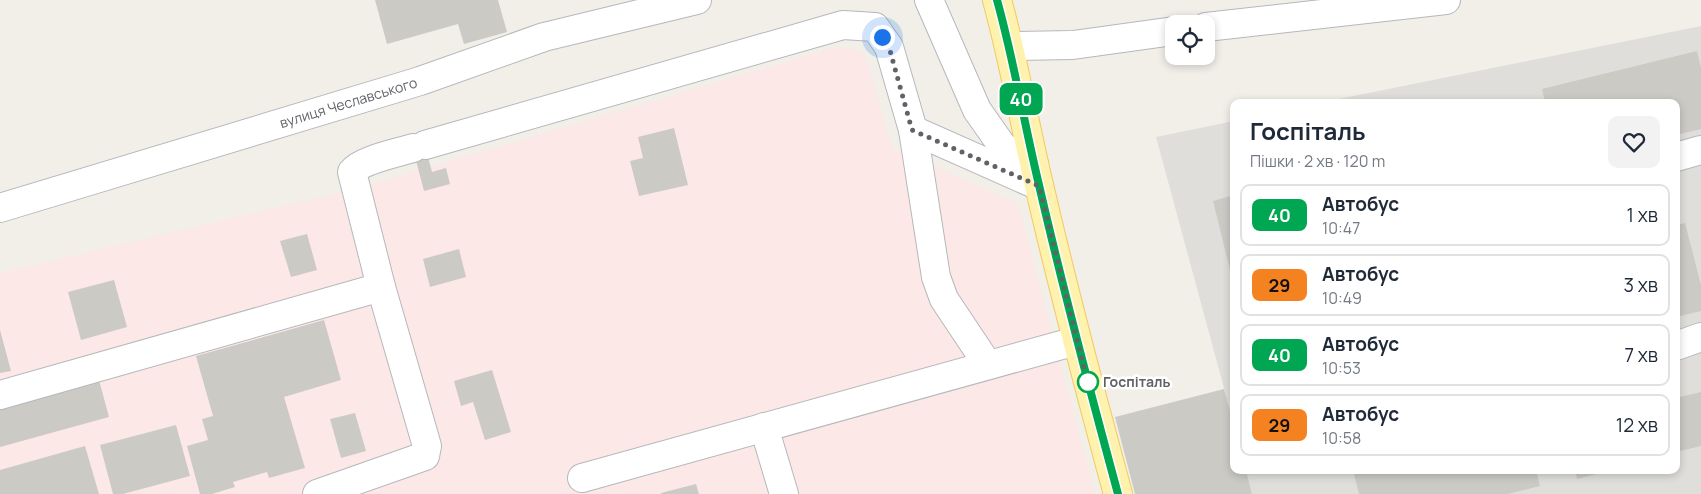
<!DOCTYPE html>
<html lang="uk">
<head>
<meta charset="utf-8">
<style>
	:root { --surface:#fff; --page:#f2f2f3; --text:#1f2937; --muted:#747a83; --line:#e0e1e3 }
	body { margin:0; font-family:Manrope,sans-serif; background:var(--page); color:var(--text); height:100vh; display:flex; flex-direction:column; font-size:19px; white-space:nowrap }
	* { box-sizing:border-box; margin:0 }
	p { font-size:16px; color:var(--muted) }
	.icon { flex:none; width:28px; height:28px; fill:none; stroke:currentColor; stroke-width:2; stroke-linecap:round; stroke-linejoin:round }
	.map { position:relative; flex:1; overflow:hidden }
	.details { position:absolute; left:1230px; top:99px; width:450px; height:375px; display:flex; flex-direction:column; background:var(--surface); border-radius:10px; box-shadow:0 2px 8px #0003 }
	.details>* { flex:none }
	.badge { padding:0 10px; border-radius:8px; font-size:18px; line-height:32px }
	.tools { position:absolute; left:1165px; top:15px; display:grid; gap:10px }
	.tools a { display:grid; place-items:center; width:50px; height:50px; border-radius:10px; background:var(--surface); box-shadow:0 2px 8px #0003; font-size:25px }
	.you { position:absolute; width:25px; height:25px; margin:-12px; border:4px solid #fff; border-radius:50%; background:#1a73e8; box-shadow:0 0 0 8px #1a73e833 }
	.map>.badge { position:absolute; translate:-50% -50%; box-shadow:0 0 0 2px #fff }
	.round { display:grid; place-items:center; flex:none; width:52px; height:52px; border-radius:10px; background:var(--page) }
	.overview { display:flex; align-items:center; justify-content:space-between; height:85px; padding:0 20px }
	h1 { font-size:24px; font-weight:700; line-height:38px }
	ul { padding:0; list-style:none }
	li { display:flex; align-items:center; gap:15px; height:62px; margin:0 10px 8px; padding:0 10px; border:2px solid var(--line); border-radius:10px }
	li div { flex:1 }
	li b { display:block; font-size:19px }
	li em { font-style:normal }
	li .badge { min-width:55px; font-weight:700; text-align:center }
	.map>svg:first-child { display:block }
	.industrial { fill:#e0deda }
	.medical { fill:#fce8e6 }
	.building { fill:#cccac5 }
	.lines { fill:none; stroke-linecap:round; stroke-linejoin:round }
	.minor-casing { stroke:#b5b8bc; stroke-width:30 }
	.major-casing { stroke:#f2c960; stroke-width:30 }
	.minor { stroke:#fff; stroke-width:28 }
	.major { stroke:#fff2af; stroke-width:28 }
	.line-casing { stroke:#fff; stroke-width:11 }
	.line { stroke:#00a651; stroke-width:8 }
	.walk { stroke:#5f6368; stroke-width:5; stroke-dasharray:0 9 }
	.stop-dot { fill:#fff; stroke:#00a651; stroke-width:2.5 }
	.labels { text-anchor:middle; stroke-width:5; stroke-linejoin:round; paint-order:stroke }
	.street-label { font-size:14px; fill:#5f6368; stroke:#fff }
	.stop-label { font-size:14px; font-weight:bold; fill:#5f6368; stroke:#fff; text-anchor:start }
</style>
</head>
<body>
<div class="map">
<svg width="1701" height="494" viewBox="0 0 1701 494">
	<rect width="100%" height="100%" fill="#f1efe8"/>
	<path class="industrial" d="M1701,26V494H1252L1246,470H1676V102H1324Z
		M1234,121V425L1156,137Z"/>
	<path class="medical" d="M837,47L862,51L866,57L892,148L1018,204L1095,494H0V273L356,189Z"/>
	<path class="building" d="M375,0H498L507,32L464,44L458,24L387,44Z
		M1697,51L1701,68V129L1676,135V102H1545L1542,89Z
		M674,128L688,185L639,196L630,161L643,158L638,137Z
		M423,138L432,172L446,168L450,184L424,191L411,141Z
		M1234,195V282H1233L1213,201Z
		M1685,223L1701,285V311L1676,317V225Z
		M307,234L317,270L291,277L280,241Z
		M459,249L466,277L430,287L423,259Z
		M114,280L127,327L81,340L68,292Z
		M324,320L341,380L284,397L305,468L269,478L267,472L233,482L235,487L212,494H200L187,446L208,440L202,419L213,416L196,356Z
		M0,330L11,371L0,373Z
		M492,370L511,432L485,440L473,402L461,406L454,381Z
		M99,380L109,417L0,447V407Z
		M1224,389L1234,425V470H1246L1252,494H1135L1115,417Z
		M1701,392V446L1676,452V398Z
		M355,413L366,451L341,458L330,419Z
		M176,425L190,476L123,494H113L100,445Z
		M85,446L99,494H0V470Z
		M1353,470H1536L1540,486L1508,494H1359Z
		M1575,470H1608V471L1577,479Z
		M696,484L699,494H661V493Z"/>
	<g class="lines">
		<g class="minor-casing">
			<g id="minor">
				<path d="M929,0L977,110L1003,147L1034,164"/>
				<path d="M1206,27L1446,0"/>
				<path d="M1010,46L1073,45L1174,31"/>
				<path d="M913,130L936,277L944,299L988,365"/>
				<path d="M425,145L843,25L875,27L889,47L913,130L1039,186"/>
				<path d="M1676,157L1701,150"/>
				<path id="s1" d="M0,208L420,81L544,37L697,0"/>
				<path d="M1676,346L1701,337"/>
				<path d="M0,395L381,287"/>
				<path d="M764,427L784,494"/>
				<path d="M582,478L1076,341"/>
				<path d="M317,494L425,456L427,446L381,287L352,172C361,160 397,153 413,148"/>
			</g>
		</g>
		<g class="major-casing">
			<path id="major" d="M997,0C1014,61 1024,123 1039,185C1063,289 1090,391 1118,494"/>
		</g>
		<use href="#minor" class="minor"/>
		<use href="#major" class="major"/>
	</g>
	<g class="lines">
		<g class="line-casing">
			<path id="line" d="M997,0C1014,61 1024,123 1039,185C1063,289 1090,391 1118,494"/>
		</g>
		<use href="#line" class="line"/>
		<path class="walk" d="M882,37L889,47L912,130L1039,186L1089,388L1088,382"/>
	</g>
	<circle class="stop-dot" cx="1088" cy="382" r="10"/>
	<g class="labels">
		<g class="street-label">
			<text dy="5" stroke="none"><textPath href="#s1" startOffset="364">вулиця Чеславського</textPath></text>
		</g>
		<g class="stop-label">
			<text x="1103" y="387">Госпіталь</text>
		</g>
	</g>
</svg>
<div class="tools">
<a><svg class="icon" aria-label="locate" viewBox="0 0 24 24"><circle cx="12" cy="12" r="6"/><path d="M12 2v4M12 18v4M2 12h4M18 12h4"/></svg></a>
</div>
<div class="you" style="left:882px;top:37px"></div>
<b class="badge" style="left:1021px;top:99px;background:#00a651;color:#fff">40</b>
<section class="details">
<div class="overview"><div><h1>Госпіталь</h1><p>Пішки · 2 хв · 120 m</p></div><a class="round"><svg class="icon" aria-label="heart" viewBox="0 0 24 24"><path d="M12 20l-8-8c-3-5 5-10 8-4 3-6 11-1 8 4z"/></svg></a></div>
<ul>
<li><span class="badge" style="background:#00a651;color:#fff">40</span><div><b>Автобус</b><p>10:47</p></div><em>1 хв</em></li>
<li><span class="badge" style="background:#f58220;color:#111">29</span><div><b>Автобус</b><p>10:49</p></div><em>3 хв</em></li>
<li><span class="badge" style="background:#00a651;color:#fff">40</span><div><b>Автобус</b><p>10:53</p></div><em>7 хв</em></li>
<li><span class="badge" style="background:#f58220;color:#111">29</span><div><b>Автобус</b><p>10:58</p></div><em>12 хв</em></li>
</ul>
</section>
</div>
</body>
</html>
